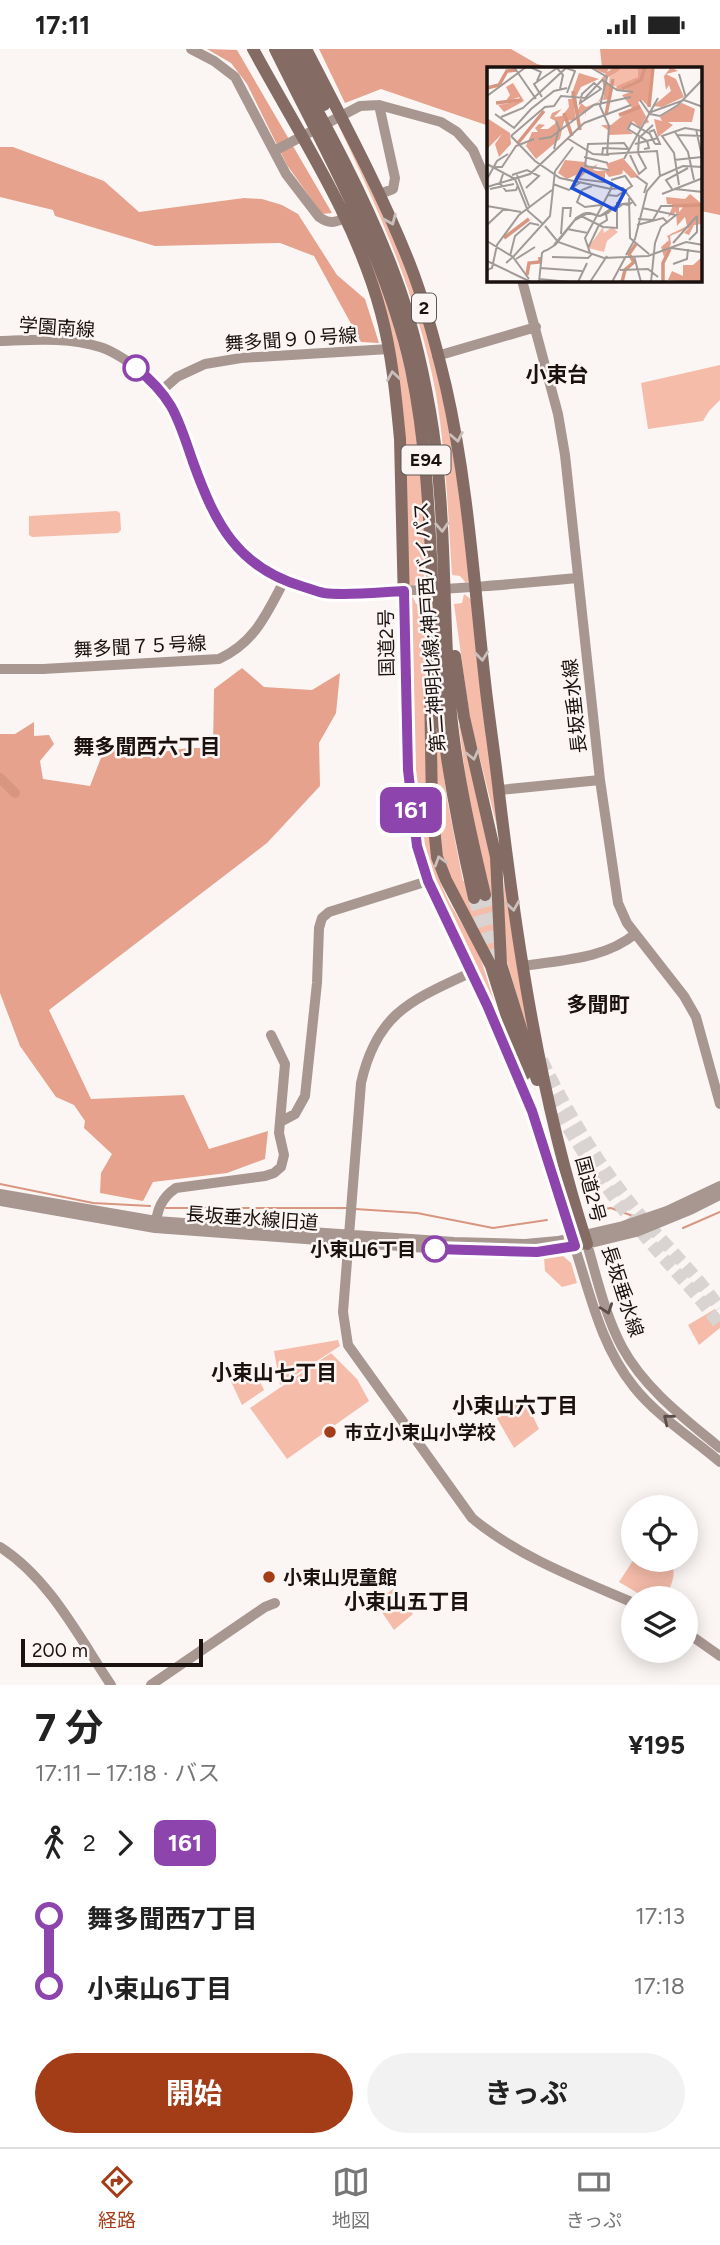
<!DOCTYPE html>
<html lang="ja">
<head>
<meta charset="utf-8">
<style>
	:root { --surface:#fff; --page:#f2f2f2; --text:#222; --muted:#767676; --line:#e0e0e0; --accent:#a33d18 }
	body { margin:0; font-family:Figtree,"Noto Sans JP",sans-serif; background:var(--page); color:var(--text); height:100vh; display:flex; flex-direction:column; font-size:26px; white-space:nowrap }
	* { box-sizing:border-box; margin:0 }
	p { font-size:23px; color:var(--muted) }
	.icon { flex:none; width:38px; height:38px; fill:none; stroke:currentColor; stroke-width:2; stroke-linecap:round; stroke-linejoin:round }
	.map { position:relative; height:1636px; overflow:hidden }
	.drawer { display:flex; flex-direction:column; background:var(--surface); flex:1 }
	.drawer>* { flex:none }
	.badge { padding:0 14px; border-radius:10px; font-size:24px; line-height:46px }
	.tools { position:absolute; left:621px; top:1446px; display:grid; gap:14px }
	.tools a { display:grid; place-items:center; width:77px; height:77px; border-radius:50%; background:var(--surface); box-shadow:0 4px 18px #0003; font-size:35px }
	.scale { position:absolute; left:21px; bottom:18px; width:182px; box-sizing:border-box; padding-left:7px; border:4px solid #1b120f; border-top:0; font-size:19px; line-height:24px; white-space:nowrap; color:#1b120f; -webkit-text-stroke:5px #fbf6f4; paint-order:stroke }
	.map>.badge { position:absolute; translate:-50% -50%; box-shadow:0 0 0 4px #fff }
	.legs { display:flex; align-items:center; gap:10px; height:77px; padding:0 35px; font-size:23px }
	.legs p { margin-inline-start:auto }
	.summary { display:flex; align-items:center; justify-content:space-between; height:119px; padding:0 35px }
	h1 { font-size:38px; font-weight:700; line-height:52px }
	.primary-button { display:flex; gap:14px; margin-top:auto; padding:14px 35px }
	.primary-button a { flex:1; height:80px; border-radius:42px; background:var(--accent); color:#fff; font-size:28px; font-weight:700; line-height:80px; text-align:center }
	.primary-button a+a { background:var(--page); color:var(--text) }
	ul { padding:0 35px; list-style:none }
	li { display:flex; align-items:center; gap:24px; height:70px; font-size:26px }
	li i { display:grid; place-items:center; width:10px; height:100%; margin:0 9px; background:currentColor }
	li i::after { content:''; width:18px; height:18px; margin:-9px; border:5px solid; border-radius:50%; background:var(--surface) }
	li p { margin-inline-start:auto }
	li:first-child i { background:linear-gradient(#0000 50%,currentColor 0) }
	li:last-child i { background:linear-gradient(currentColor 50%,#0000 0) }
	.status { display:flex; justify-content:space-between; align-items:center; height:49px; padding:0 35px; background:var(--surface); direction:ltr }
	.status svg { height:19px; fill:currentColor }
	.menu { display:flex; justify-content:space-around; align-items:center; height:98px; border-top:2px solid var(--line); background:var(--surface); font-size:19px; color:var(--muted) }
	.menu a { display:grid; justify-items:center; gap:4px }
	.menu .active { color:var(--accent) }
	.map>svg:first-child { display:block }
	.green { fill:#f6bcaa }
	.forest { fill:#e6a28c }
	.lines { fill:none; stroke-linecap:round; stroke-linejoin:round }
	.stream { stroke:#d8957f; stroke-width:2 }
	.river { stroke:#d8957f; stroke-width:10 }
	.highway-tunnel { stroke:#d9d4d2; stroke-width:12; stroke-dasharray:12 6; stroke-linecap:butt }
	.secondary { stroke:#a89691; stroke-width:10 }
	.highway { stroke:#846c65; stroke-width:12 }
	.oneway { stroke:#cbbfbb }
	.oneway2 { stroke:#5a4d4a }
	.line-1-casing { stroke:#fff; stroke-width:16 }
	.line-1 { stroke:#8e44ad; stroke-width:10 }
	.stop-1-dot { fill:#fff; stroke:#8e44ad; stroke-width:3.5 }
	.poi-dot { fill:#a33d18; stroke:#fbf6f4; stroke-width:2.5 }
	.labels { text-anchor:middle; stroke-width:5; stroke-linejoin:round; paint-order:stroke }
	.shield { fill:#fbf6f4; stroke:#5e5654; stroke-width:2 }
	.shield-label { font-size:18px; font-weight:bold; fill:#1b120f }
	.street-label { font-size:19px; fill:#1b120f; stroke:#fbf6f4 }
	.stop-label { font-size:19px; font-weight:bold; fill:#1b120f; stroke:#fbf6f4; text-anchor:end }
	.poi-label { font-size:19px; font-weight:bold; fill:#1b120f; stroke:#fbf6f4; text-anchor:start }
	.neighbourhood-label { font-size:21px; font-weight:bold; fill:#1b120f; stroke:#fbf6f4 }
	.inset-river { fill:none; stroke:#d8957f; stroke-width:3.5 }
	.inset-road { fill:none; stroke:#a19b98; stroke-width:2 }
	.view { fill:#1d4ed8; fill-opacity:0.15; stroke:#1d4ed8; stroke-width:3.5 }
	.inset-edge { fill:none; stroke:#1b120f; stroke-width:3.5 }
</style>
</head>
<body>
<div class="status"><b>17:11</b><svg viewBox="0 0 49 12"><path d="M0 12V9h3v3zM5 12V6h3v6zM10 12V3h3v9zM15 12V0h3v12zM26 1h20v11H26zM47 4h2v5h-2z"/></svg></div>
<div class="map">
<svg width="720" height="1636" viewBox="0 0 720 1636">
	<rect width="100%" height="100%" fill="#fbf6f4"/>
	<path class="green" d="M335,64L399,200L429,286L456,411L470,531L466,534L460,527L452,526C448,466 446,405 436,345C418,246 376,155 333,65Z
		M312,95L342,148L386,246L413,351L424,454V528H418L414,537H409L397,314Z
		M720,316V351L709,362L703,372L648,380L641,334Z
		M117,462L120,464L121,481L118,484L32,488L29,486V467Z
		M464,545L472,551L529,988L504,902V827L500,790L470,670L454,555L462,554Z
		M413,548L416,555H424L429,780L440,833L449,853L479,904L500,971C467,903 426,836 415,760L409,550Z
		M459,677H462L492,802L497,907L491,909L445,819L437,784L435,682L438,681L447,750L463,832H465L469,755Z
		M562,1206L571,1214L577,1234L562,1238L545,1222L544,1208Z
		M715,1260L720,1266V1279L699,1296L688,1276Z
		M338,1291L340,1297L280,1336L274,1302Z
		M331,1304L357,1330L369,1352L287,1410L250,1359Z
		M255,1323L264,1341L242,1356L227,1324Z
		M519,1352L526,1353L539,1380L514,1399L495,1366Z
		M634,1510H671C677,1525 672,1535 665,1549H646L619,1533Z
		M393,1540L413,1565L394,1581L375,1553Z"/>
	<path class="forest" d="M207,0L237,1L332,164L322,165L287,116L247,35L231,14Z
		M319,0H511L537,15L553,19H489V77L381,40L345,54Z
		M600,0H720V166L701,162V19H602Z
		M0,98H13L104,132L139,163L244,149L262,150L282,156L298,165L337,226L365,250L379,294L361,293L314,207L280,194L155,197L55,167L53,161L0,148Z
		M242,619L264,638L312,641L340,624L336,664L319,694L320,737L267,794L49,961L91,1050L184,1046L209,1100L268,1082L265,1110L227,1124L153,1133L143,1152L100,1144L101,1124L112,1105L84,1079L85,1072L74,1056L56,1048L20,997L0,944V685H15L34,673V687L49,686L54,695L40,712L43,730L90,737L106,696L117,695L118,709L189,699H213L214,640Z"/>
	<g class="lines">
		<path class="stream" d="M0,1135L93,1154L150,1157
			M166,1159H346
			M355,1160L417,1164L493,1179L547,1171
			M591,1162L611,1159L633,1167
			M683,1179L720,1163"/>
		<path class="river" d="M0,729L15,744"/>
		<path class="highway-tunnel" d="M485,846L498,893
			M474,849L494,915
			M542,1011C567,1062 597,1113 633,1157C661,1192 694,1222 720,1259
			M550,1048C576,1095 606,1141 640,1182C667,1215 696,1243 720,1277"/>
		<path class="secondary" d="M191,0L214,12L235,28L286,125L319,168C329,175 334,174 345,169
			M379,56L395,129L393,140L380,145
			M274,102L360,57L379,56L441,73L457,83L473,101L489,138
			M522,231L558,365L565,406L600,731L618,854L627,874L684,947L696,968L720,1055
			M0,292C33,291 68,288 100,298C113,302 126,311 137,319C150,330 164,343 173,358C181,373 186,391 191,408C208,459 230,508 282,532C316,547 351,543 387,542C451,541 514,535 577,529
			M437,307L536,278
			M161,342L177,328L205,315L241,309L389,300
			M0,620H43L219,610C255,593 266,566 284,532
			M499,741L600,731
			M523,917C561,911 605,910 635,885
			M472,923C412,951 377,963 361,1034L343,1263L348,1296L472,1469C519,1508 578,1530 634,1554
			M280,1073L295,1065L305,1047L317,934L319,879L322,869L329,863L428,832
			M0,1145L156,1172L454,1193L525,1195L558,1192L623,1177L667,1162L720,1137
			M0,1152L155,1179L454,1201L537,1203L587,1195L636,1183L692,1160L720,1146
			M155,1179C157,1161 161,1149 176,1139L265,1127L274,1124L281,1118L284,1106L279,1084L285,1015L271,986
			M573,1193C590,1243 600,1296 634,1338C657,1367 692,1389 720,1413
			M587,1195C597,1229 605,1266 622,1298C645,1340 684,1369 720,1399
			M0,1498C49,1529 79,1588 111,1636
			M686,1583L720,1607
			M151,1636L265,1558L275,1554"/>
		<path class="highway" d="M253,0C299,85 356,169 381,264C392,305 396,348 400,390L408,721L417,797L428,832L487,955L532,1062L572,1188
			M275,0C326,104 386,206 411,320C431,416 430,512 436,609C441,691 456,770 474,849
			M284,0C324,73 365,147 394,224C411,268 422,316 430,362C447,458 442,557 450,653C455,718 470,783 485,846
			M296,0L324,56
			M306,0C342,70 380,140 409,213C425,253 436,296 446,338C468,435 474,534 485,633C489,670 495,707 499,744C517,896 540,1049 587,1195
			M455,607L464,668L496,808L501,915L537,1031
			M430,635L432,758L437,808L446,831L491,917L525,1025"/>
	</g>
	<defs><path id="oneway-chevron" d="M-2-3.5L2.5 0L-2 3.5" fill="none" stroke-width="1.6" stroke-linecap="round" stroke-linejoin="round" transform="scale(1.75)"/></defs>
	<g class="oneway">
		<use href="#oneway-chevron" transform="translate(391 171) rotate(67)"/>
		<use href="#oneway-chevron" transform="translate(393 327) rotate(-99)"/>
		<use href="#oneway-chevron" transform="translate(457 388) rotate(79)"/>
		<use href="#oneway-chevron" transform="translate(442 478) rotate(87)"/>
		<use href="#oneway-chevron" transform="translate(482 607) rotate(84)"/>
		<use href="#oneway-chevron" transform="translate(473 706) rotate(77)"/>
		<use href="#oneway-chevron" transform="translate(440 812) rotate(-107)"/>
		<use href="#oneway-chevron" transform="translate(513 857) rotate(81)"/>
	</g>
	<g class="oneway2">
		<use href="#oneway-chevron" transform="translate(607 1260) rotate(71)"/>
		<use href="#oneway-chevron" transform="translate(668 1370) rotate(-141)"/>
	</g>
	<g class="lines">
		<g class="line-1-casing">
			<path id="line-1" d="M136,319C174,349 178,370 193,413C215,474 237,519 304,538C311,540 318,543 324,544C347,547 381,543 404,542L408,721L417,797L428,832L487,956L532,1062L575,1197L537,1203L435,1200"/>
		</g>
		<use href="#line-1" class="line-1"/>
	</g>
	<g class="stop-1-dot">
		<circle cx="136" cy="319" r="12"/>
		<circle cx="435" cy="1200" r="12"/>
	</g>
	<g class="poi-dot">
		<circle cx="330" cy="1383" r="7"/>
		<circle cx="269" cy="1528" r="7"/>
	</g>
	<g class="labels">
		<g class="shield">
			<rect x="412" y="244.5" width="24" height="29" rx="5"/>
			<rect x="401.5" y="396.5" width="49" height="29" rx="5"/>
		</g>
		<g class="shield-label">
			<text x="424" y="265">2</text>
			<text x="426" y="417">E94</text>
		</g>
		<g class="street-label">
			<text transform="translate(57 278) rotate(4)" y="7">学園南線</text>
			<text transform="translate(291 290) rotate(-4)" y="7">舞多聞９０号線</text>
			<text transform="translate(429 578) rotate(-94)" y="7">第二神明北線;神戸西バイパス</text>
			<text transform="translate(386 594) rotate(-91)" y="7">国道2号</text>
			<text transform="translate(140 597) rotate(-3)" y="7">舞多聞７５号線</text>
			<text transform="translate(574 657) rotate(-96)" y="7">長坂垂水線</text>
			<text transform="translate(591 1140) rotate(75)" y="7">国道2号</text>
			<text transform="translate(252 1169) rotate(4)" y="7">長坂垂水線旧道</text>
			<text transform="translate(623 1242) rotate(72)" y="7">長坂垂水線</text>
		</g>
		<g class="stop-label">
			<text x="416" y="1207">小束山6丁目</text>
		</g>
		<g class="poi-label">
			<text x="344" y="1390">市立小束山小学校</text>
			<text x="283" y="1535">小束山児童館</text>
		</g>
		<g class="neighbourhood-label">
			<text x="557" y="333">小束台</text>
			<text x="147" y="705">舞多聞西六丁目</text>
			<text x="598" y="963">多聞町</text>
			<text x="274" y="1331">小束山七丁目</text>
			<text x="515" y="1364">小束山六丁目</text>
			<text x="407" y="1560">小束山五丁目</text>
		</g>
	</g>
	<g transform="translate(487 18)">
		<rect width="215" height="215" fill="#fbf6f4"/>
		<path d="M123,0H152V10L133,21L122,17ZM116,160L117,166L125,160L131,165L120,174L117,185L101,181Z" fill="#f6bcaa"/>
		<path d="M103,0H123L120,5L129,0L133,3L118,12L126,21L124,32L116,33L118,20L117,26L112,35L99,43L98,50V45L90,48L84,29L92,6L112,12L94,20L89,30L91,43L94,36L99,40L111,35L117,25L115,11L119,7ZM151,0L166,2L162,40L155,33L151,35L162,55L158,57L159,50L153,61L146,54L140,62L146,67L122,68V59V64L114,58H124L145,41L135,28L144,25L138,23L147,14L134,23L129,22L130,19L151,10ZM184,0L191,4L179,7L189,12L197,30L175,40L166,39L184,24L182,18L179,23L177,9ZM26,16L37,34L17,45L11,38L34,34L32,30L18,35L23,28L19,20ZM81,32H86L89,53L77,54L73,72L49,92L39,79L45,65H51L48,61L52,57L58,58L53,62H61L70,55L63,51L65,46L75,42L67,50L75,49L82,40ZM195,36L208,42L205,55H181L186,58L171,70L167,52L175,54L173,50ZM0,51L23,66L24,77L12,90L8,77L15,67L0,82ZM136,91L152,110L144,111L136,103L135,107L122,110L118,105V113L100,104L91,113L87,112L89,108L80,112L71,106L78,93L98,95L103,101L111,97L106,103L111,104L122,103L119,97ZM203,127L215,137V157L207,158L202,168L197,166L202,161L183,169L184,177L177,190L174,180L182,173L180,169L200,159L198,150L190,159L189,145L181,150L185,141L192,140V145L197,139L180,137L179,130L198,132ZM215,190V215L181,213L185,204L196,209V198H206Z" fill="#e6a28c"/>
		<path class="inset-river" d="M0,21L12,18L20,4L29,3M135,22L154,13L158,0M86,24L93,63M9,36L34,33M162,40L166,0M77,46L85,69M119,48L126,12M132,48L153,40M31,76L57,44M185,139L215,138M17,171L42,152M40,208L42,196L53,195V190M135,215L138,203L147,195L142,187L149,177M176,215V196L183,182"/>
		<path class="inset-road" d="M27,0L49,32M43,0L54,5L50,14M103,0L120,10L113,39L122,59L120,89M192,7L199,31M115,13L130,23L146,25M107,16L114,22L93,36L95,27ZM0,29L39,0M55,30L47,17L70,1L76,8L73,22M153,33L163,47L173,49L191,38L216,12M164,45L197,33L216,40M8,47L27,61L44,42L67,24L80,21M14,50L36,41L79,1L88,4L80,26M97,56L144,38M209,62L216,95M162,65L167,63L173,77H168M188,65L201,85L207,113M190,68L216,69M24,69L58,40L67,39L74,29L98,31L116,12M24,69L48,94L73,111L124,122M80,71L106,87L122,88M52,72L64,70L107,38L144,30M148,77L171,71M67,82L72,61L69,54M157,82L162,81L160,74L141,62L144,56L163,67L168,77M151,86L152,71L166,58M120,87L170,84L173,109L160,124L148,172L139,188M143,88L152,107L159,101L151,86M115,89L116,81L142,82M97,90L121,96M137,92L171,31M187,93L215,90M0,97L28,112L41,144L56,157M8,100H15L29,79L47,72M122,103L98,99L101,77L137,76L142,83M68,104L86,80M16,107L13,116L19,124L29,123L31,118M25,108L40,103L52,109L39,121M30,108L42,139M149,109L160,117L157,126M173,109L196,99L216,100M0,112L10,94L21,87M92,112L125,116L124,122L136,121L149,139M66,117L82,123L94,115M192,118L187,86L175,69L198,61L216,64M105,119L95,123L90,135L98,140L114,138M0,120L43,107L97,56M3,122L27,117M185,122L179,113L201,101M188,122L216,125M175,127L216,111M121,128L130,129L145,119L138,109L124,113M142,131L143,171L162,187M0,139L34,145M155,141L189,148L174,160L168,176L164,215M94,149L116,160L130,161V135M151,152L166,153L174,139H186M0,158L17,142M150,158L176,151L181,156M58,159L71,175L117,191L161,189L199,175L216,178M80,162L101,166M74,167L76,141H84L83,150M202,173L210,165V149M0,174L26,190L19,196M186,176L210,149M101,181L112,158L120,153L119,147M184,181L213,185M103,186L98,171L124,122M23,189L28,169L43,156L52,158M147,189L154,215M65,190L101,191L105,187M29,192L48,180M0,194L44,215M186,197L200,192L201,182M53,201L95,204M0,203L5,201L10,178L32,148L65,123M133,203L161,202L171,210M42,212L26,190L63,149L68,104M52,212L83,215M52,215L55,186L57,184L60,183L68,178L69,177L88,153L99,147H105L112,149H113L118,147L121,146L126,141L132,140L136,137L141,138L143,137L144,136L135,137L125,141L113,149L103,146H99L96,147L89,151L87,154L67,178M91,215L100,196M103,215L120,189M125,215L139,189"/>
		<path class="view" d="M95,102L138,124L128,143L85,121Z"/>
		<rect width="215" height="215" class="inset-edge"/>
	</g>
</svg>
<div class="tools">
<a><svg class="icon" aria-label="locate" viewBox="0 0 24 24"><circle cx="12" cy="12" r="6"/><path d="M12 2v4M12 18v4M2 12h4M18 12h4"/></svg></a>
<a><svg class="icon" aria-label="layers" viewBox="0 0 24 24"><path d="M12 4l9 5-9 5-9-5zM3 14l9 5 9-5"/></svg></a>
</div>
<div class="scale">200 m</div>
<b class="badge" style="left:411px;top:761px;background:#8e44ad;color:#fff">161</b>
</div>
<section class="drawer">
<div class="summary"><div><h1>7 分</h1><p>17:11 – 17:18 · バス</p></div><b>¥195</b></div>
<div class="legs"><svg class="icon" aria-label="walk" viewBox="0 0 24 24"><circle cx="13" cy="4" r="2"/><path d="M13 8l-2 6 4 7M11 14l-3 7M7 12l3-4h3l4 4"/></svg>2<svg class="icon" aria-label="forward" viewBox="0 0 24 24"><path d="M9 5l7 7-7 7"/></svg><b class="badge" style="background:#8e44ad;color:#fff">161</b></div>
<ul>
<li><i style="color:#8e44ad"></i><b>舞多聞西7丁目</b><p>17:13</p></li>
<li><i style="color:#8e44ad"></i><b>小束山6丁目</b><p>17:18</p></li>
</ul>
<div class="primary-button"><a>開始</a><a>きっぷ</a></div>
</section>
<nav class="menu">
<a class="active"><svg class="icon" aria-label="directions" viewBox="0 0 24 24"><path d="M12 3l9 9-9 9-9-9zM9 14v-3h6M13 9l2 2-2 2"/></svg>経路</a>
<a><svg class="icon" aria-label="map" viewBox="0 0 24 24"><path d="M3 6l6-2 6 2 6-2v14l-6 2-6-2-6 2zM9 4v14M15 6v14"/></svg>地図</a>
<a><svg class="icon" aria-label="tickets" viewBox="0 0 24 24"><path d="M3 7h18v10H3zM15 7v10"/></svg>きっぷ</a>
</nav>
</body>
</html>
